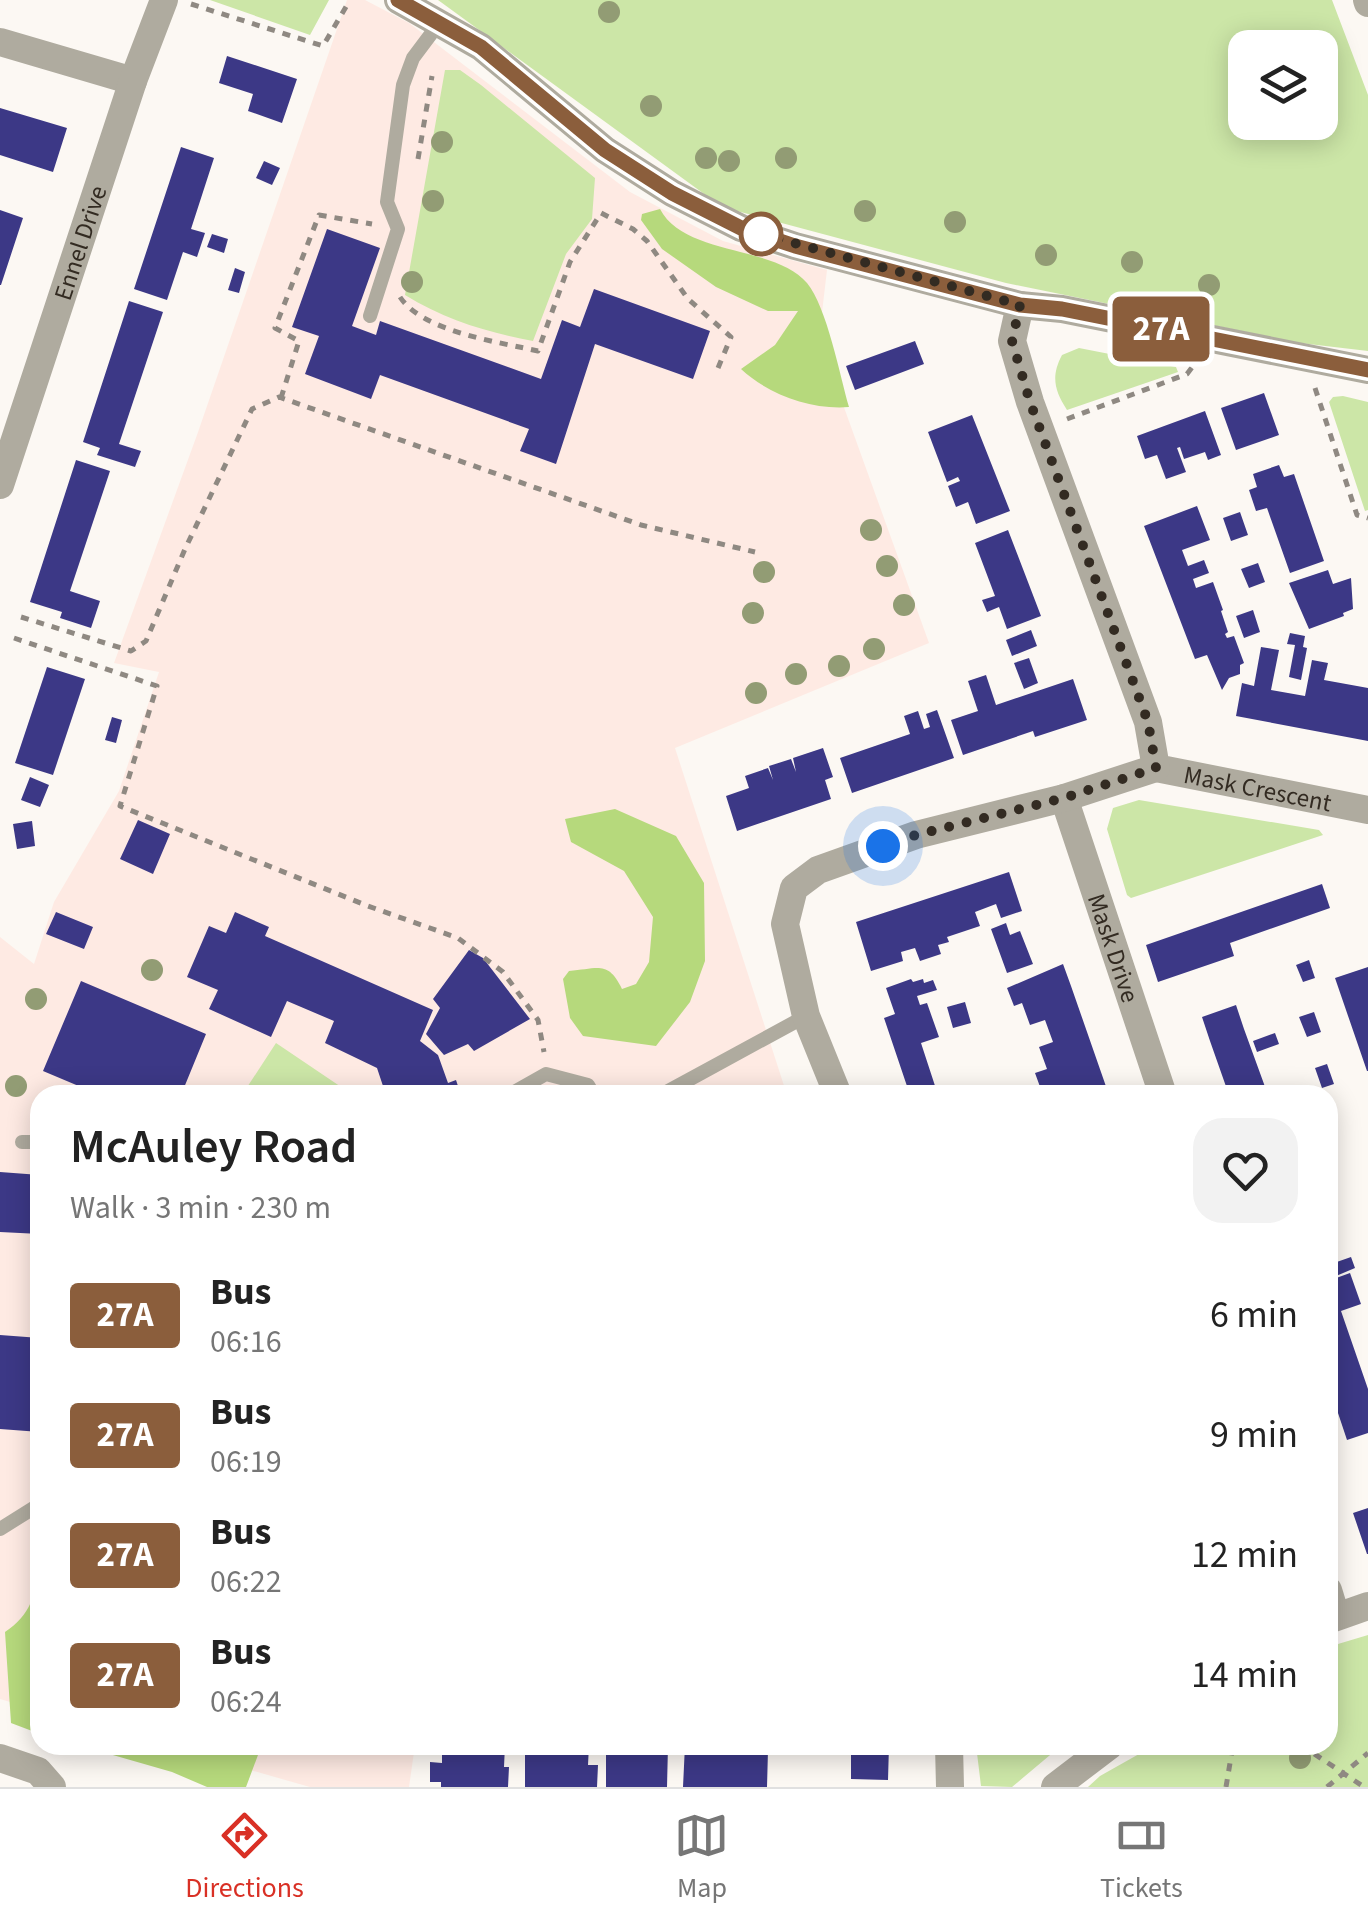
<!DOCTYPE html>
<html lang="en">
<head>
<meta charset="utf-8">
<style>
	:root { --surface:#fff; --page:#f2f2f2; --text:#222; --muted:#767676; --line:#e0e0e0; --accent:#d93025 }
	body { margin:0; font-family:"Source Sans 3",sans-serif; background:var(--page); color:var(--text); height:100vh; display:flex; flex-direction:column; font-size:38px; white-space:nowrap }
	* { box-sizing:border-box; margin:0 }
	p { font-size:32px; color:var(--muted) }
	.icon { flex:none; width:55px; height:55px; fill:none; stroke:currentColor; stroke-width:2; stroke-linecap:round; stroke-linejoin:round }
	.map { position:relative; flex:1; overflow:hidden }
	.side { position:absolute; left:30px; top:1085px; width:1308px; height:670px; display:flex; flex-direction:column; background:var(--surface); border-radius:30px; box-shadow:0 5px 25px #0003 }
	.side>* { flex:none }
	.badge { padding:0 20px; border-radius:8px; font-size:35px; line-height:65px }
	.tools { position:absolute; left:1228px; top:30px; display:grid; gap:20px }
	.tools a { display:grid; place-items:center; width:110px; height:110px; border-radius:20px; background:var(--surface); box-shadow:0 5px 25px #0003; font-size:50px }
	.you { position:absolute; width:50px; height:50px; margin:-25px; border:8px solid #fff; border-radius:50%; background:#1a73e8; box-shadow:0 0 0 15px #1a73e833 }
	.map>.badge { position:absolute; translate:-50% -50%; box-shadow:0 0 0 5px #fff }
	.round { display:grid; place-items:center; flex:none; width:105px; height:105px; border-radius:30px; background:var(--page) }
	.head { display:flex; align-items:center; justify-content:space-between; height:170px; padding:0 40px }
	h1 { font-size:48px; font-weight:600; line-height:75px }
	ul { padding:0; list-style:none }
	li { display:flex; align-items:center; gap:30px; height:120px; padding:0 40px }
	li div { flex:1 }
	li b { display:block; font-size:38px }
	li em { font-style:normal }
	li .badge { min-width:110px; font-weight:700; text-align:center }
	.tab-bar { display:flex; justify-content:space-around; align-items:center; height:140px; border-top:2px solid var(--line); background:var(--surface); font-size:28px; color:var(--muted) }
	.tab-bar a { display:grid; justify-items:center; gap:5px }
	.tab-bar .active { color:var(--accent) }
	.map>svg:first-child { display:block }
	.education { fill:#feeae3 }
	.green { fill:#cce6a7; fill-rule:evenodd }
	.forest { fill:#b6d97c }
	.building { fill:#3c3886 }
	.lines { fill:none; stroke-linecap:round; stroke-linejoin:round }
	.path { stroke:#8f8982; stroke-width:5; stroke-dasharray:8 8; stroke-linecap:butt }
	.lane { stroke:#afab9f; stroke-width:14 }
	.street { stroke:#afab9f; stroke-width:28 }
	.tree { fill:#929c74 }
	.line-casing { stroke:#fff; stroke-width:22 }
	.line { stroke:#8b5e3c; stroke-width:15 }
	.walk { stroke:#332b22; stroke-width:10; stroke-dasharray:0 18 }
	.stop-dot { fill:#fff; stroke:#8b5e3c; stroke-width:5 }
	.labels { text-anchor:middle; stroke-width:10; stroke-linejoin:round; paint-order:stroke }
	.street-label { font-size:25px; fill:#332b22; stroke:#fcf8f3 }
</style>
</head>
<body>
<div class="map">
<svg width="1368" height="1787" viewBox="0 0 1368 1787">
	<rect width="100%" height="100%" fill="#fcf8f3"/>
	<path class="education" d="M347,0H365L409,23L630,192L723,241L827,270L819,338L929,643L675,748L787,1095H40V1711L0,1699V937L34,964L54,902L119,791L159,672L114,663L197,435Z
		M162,1745H415L409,1787H310Z"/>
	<path class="green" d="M210,0H329L310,35Z
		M438,0H1332L1368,95V351L1300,343L1006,283L722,207ZM1245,48H1320V122H1245Z
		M445,70H460L481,85L595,178L592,219L566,254L533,341C486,332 446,320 405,295Z
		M1079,348L1176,367L1178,372L1067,410C1054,390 1051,376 1062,355Z
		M1343,396L1368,402V510L1365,511L1329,402L1333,397Z
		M1139,800L1319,830L1323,835L1131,898L1127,895L1107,829L1113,808Z
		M276,1043L353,1095H242Z
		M1368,1635V1787H1088L1100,1776L1155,1745H1328V1647Z
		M976,1745H1062L1012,1787L981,1786Z"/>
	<path class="forest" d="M660,209C684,256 775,245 807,283C827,307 840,376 849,407C811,410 769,395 741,369L775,345L798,311H768L716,287L662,249L641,220L642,214Z
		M615,809L676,836L704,883L705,961L690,1002L656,1046L583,1036L570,1018L563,979L569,971C598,969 608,960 622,989L636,984L649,962L653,917L624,871L571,842L565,819Z
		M40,1566V1734L11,1723L5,1632C31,1615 35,1595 40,1566Z
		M78,1745H244L258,1755L246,1787H207L172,1772Z"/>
	<path class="building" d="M227,56L297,79L282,123L248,111L253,94L219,83Z
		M0,108L67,128L53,172L0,155Z
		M181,147L214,158L191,229L205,233L197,257L183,252L167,300L134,289Z
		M264,161L280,168L272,185L256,178Z
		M0,210L23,218L1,285H0Z
		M327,229L380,248L352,326L376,335L380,321L541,379L562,320L580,327L594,289L710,331L693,379L595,344L556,464L520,451L529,429L380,375L371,399L305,374L319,336L292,327Z
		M212,234L228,239L224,253L207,247Z
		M235,268L245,272L239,293L228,290Z
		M129,301L163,312L119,444L141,451L135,467L97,455L100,448L83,442Z
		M915,341L924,364L855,390L846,366Z
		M1264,393L1279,435L1236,450L1221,408Z
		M1205,411L1221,455L1208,460L1205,452L1184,459L1180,447L1177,448L1186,472L1166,479L1157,455L1145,459L1137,436Z
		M972,415L1010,511L976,524L968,502L956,507L948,486L960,481L958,477L947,482L928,432Z
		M76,460L110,471L70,591L100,601L91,628L60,618L62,612L30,602Z
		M1279,465L1284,477L1294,474L1324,561L1290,573L1267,508L1256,511L1249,490L1257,487L1253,474Z
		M1197,506L1210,540L1182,550L1188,566L1204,560L1209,573L1193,579L1196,588L1213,582L1223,610L1221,611L1228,632L1225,634L1227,638L1234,636L1244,663L1240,665V674L1229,678L1222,690L1207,655L1195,659L1144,526Z
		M1240,512L1248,535L1231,541L1223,518Z
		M1008,530L1041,616L1007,629L999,607L987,612L982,600L995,596L975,543Z
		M1258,563L1265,582L1249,588L1241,569Z
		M1328,570L1333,584L1351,578L1353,609L1343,613L1344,616L1309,629L1289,583Z
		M1253,610L1260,632L1244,638L1236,616Z
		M1031,630L1037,646L1012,656L1006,640Z
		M1290,633L1305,636L1303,647L1307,648L1301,680L1289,677L1295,645L1287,644Z
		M1261,647L1279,650L1271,690L1305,696L1312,660L1328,663L1324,680L1368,688V741L1236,716L1242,683L1254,686Z
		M1029,658L1038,683L1024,689L1014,663Z
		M47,667L85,679L53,775L15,763Z
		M986,675L996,705L1073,679L1087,720L1035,737L1033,731L963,755L951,720L978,711L968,681Z
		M937,710L954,758L852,793L840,758L910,734L904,716L918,711L924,729L930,727L926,714Z
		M112,717L122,720L116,743L105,740Z
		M823,748L833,777L825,780L831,799L737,831L726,796L749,788L745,776L768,768L773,780L769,766L791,759L796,772L793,758Z
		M30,777L49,785L40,807L21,800Z
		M138,820L170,834L153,874L120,859Z
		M32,821L35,846L17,849L13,824Z
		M1009,872L1022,911L1001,918L996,904L975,912L980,926L947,937L949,942L938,945L941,954L920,961L915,948L901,952L903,961L871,971L856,922Z
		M1322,884L1330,908L1230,943L1234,956L1158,982L1146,945Z
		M56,912L93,927L84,949L46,934Z
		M235,912L269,927L265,936L433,1010L420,1041L438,1055L448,1083L456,1080L461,1095H386L377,1068L325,1043L334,1021L287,1001L271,1037L209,1009L218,990L187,977L209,926L226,933Z
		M1006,923L1010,935L1020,931L1033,964L1007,973L991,929Z
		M469,950L483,958L530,1019L474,1051L468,1044L444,1055L426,1034L440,1008L433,999Z
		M1309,960L1315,978L1303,982L1296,965Z
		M1063,964L1071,986L1109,1095H1072L1069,1086L1043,1095L1035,1073L1047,1069L1039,1047L1053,1042L1045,1020L1030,1025L1022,1003L1014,1006L1007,988Z
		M1368,967V1071H1367L1335,978Z
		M911,979L913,982L923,979L924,983L933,980L937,990L917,996L920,1005L927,1003L939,1037L921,1043L938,1095H910L884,1018L895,1014L886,988Z
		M81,981L206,1034L181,1095H100L43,1071Z
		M965,1002L971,1023L953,1028L947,1007Z
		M1236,1005L1244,1029L1268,1095H1229L1210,1041L1202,1017Z
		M1314,1012L1321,1032L1307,1037L1299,1017Z
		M1275,1033L1279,1044L1257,1052L1253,1041Z
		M1327,1064L1334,1084L1322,1088L1315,1068Z
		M0,1172L40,1175V1234L0,1232Z
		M1351,1257L1355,1268L1336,1276L1331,1264Z
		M1350,1273L1361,1304L1341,1311L1368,1389V1433L1347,1440L1328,1383V1281Z
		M0,1335L40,1338V1432L0,1429Z
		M1368,1508V1554H1367L1353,1513Z
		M442,1745H505L504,1767H509L508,1787H441V1782H430V1762L442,1763Z
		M525,1745H589L588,1765H598L597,1787H525Z
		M653,1745L668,1746L667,1787H606V1746Z
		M685,1745H723V1748L747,1749V1745H762V1750H768L767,1787H683Z
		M851,1745H889L888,1780L851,1779Z"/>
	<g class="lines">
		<path class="path" d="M191,4L323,46L350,0
			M418,159L432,76
			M400,297C423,332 499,342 538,351L570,262L601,213L633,229L647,241L688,299L731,337L718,368
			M1315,388L1357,515L1368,518
			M281,398L299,341L275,328L319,215L372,224
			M1067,419L1187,374L1193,366
			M21,617L131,651L146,641L185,549L252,409L279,397L641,525L755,552
			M14,638L157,686L120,806L368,906L458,938L503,972L538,1020L544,1052
			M1301,1745L1364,1787
			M1226,1787L1233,1745
			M1327,1787L1368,1753"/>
		<path class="lane" d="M370,316L398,229L387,202L403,85L413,58L440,22
			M509,1095L546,1074L588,1085L594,1095
			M661,1095L806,1016
			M22,1142H40
			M0,1529L40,1504"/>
		<g class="street">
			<path d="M398,0L481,47L605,150L672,193L741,228L795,246L1020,305L1062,309L1368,370"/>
			<path d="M1367,0L1368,3"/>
			<path d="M0,42L133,81"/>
			<path id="s1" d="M1020,305L1012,341L1030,402L1148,722L1156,768L1368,810"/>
			<path id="s2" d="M0,485L133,81L164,0"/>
			<path id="s3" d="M1064,798L1163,1095"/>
			<path d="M838,1095L806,1016L785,924L794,888L818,870L916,835L1064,798L1156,768"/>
			<path d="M1328,1590L1336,1616"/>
			<path d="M1328,1620L1368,1606"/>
			<path d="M949,1745L950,1787"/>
			<path d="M0,1758L38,1771L52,1787"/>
			<path d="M1055,1787L1110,1745"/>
		</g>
	</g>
	<g class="tree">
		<circle cx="609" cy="12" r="11"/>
		<circle cx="651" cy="106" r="11"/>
		<circle cx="442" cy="142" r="11"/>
		<circle cx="706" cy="158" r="11"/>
		<circle cx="786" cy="158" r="11"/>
		<circle cx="729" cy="161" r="11"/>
		<circle cx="433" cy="201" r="11"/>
		<circle cx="865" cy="211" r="11"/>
		<circle cx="955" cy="222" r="11"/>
		<circle cx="1046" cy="255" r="11"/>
		<circle cx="1132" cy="262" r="11"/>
		<circle cx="412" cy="282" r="11"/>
		<circle cx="1209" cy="285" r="11"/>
		<circle cx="871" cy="530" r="11"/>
		<circle cx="887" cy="566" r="11"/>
		<circle cx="764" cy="572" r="11"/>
		<circle cx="904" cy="605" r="11"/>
		<circle cx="753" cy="613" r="11"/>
		<circle cx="874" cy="649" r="11"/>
		<circle cx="839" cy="666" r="11"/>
		<circle cx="796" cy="674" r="11"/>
		<circle cx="756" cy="693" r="11"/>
		<circle cx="152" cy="970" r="11"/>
		<circle cx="36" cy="999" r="11"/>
		<circle cx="16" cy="1086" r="11"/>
		<circle cx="1300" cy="1758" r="11"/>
	</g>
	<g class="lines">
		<g class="line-casing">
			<path id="line" d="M398,0L481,47L605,150L672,193L741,228L795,246L1020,305L1062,309L1368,370"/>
		</g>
		<use href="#line" class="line"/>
		<path class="walk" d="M761,234L1020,305L1012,341L1030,402L1148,722L1156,768L1064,798L916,835L883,846"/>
	</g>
	<circle class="stop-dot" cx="761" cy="234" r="20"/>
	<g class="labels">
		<g class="street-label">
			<text dy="9" stroke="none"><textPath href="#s2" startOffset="255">Ennel Drive</textPath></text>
			<text dy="9" stroke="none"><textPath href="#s1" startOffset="592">Mask Crescent</textPath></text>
			<text dy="9" stroke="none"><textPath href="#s3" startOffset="158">Mask Drive</textPath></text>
		</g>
	</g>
</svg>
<div class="tools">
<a><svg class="icon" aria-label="layers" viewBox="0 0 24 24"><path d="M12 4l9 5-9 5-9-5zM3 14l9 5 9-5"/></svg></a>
</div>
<div class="you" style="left:883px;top:846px"></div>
<b class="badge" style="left:1161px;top:329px;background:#8b5e3c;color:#fff">27A</b>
<section class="side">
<div class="head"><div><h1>McAuley Road</h1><p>Walk · 3 min · 230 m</p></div><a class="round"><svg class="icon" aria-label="heart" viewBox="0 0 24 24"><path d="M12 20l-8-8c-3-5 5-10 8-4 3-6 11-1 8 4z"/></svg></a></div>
<ul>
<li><span class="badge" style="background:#8b5e3c;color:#fff">27A</span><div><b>Bus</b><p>06:16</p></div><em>6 min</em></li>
<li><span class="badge" style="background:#8b5e3c;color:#fff">27A</span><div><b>Bus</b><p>06:19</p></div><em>9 min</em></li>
<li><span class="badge" style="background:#8b5e3c;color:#fff">27A</span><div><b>Bus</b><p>06:22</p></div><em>12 min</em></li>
<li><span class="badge" style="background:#8b5e3c;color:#fff">27A</span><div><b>Bus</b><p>06:24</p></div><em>14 min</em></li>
</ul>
</section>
</div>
<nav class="tab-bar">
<a class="active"><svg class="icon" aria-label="directions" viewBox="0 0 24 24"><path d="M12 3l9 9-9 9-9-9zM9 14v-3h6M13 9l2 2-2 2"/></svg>Directions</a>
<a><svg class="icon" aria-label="map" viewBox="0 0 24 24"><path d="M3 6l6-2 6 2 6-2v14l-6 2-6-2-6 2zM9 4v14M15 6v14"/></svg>Map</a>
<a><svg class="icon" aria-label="tickets" viewBox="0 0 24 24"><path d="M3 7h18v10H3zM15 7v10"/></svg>Tickets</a>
</nav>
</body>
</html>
